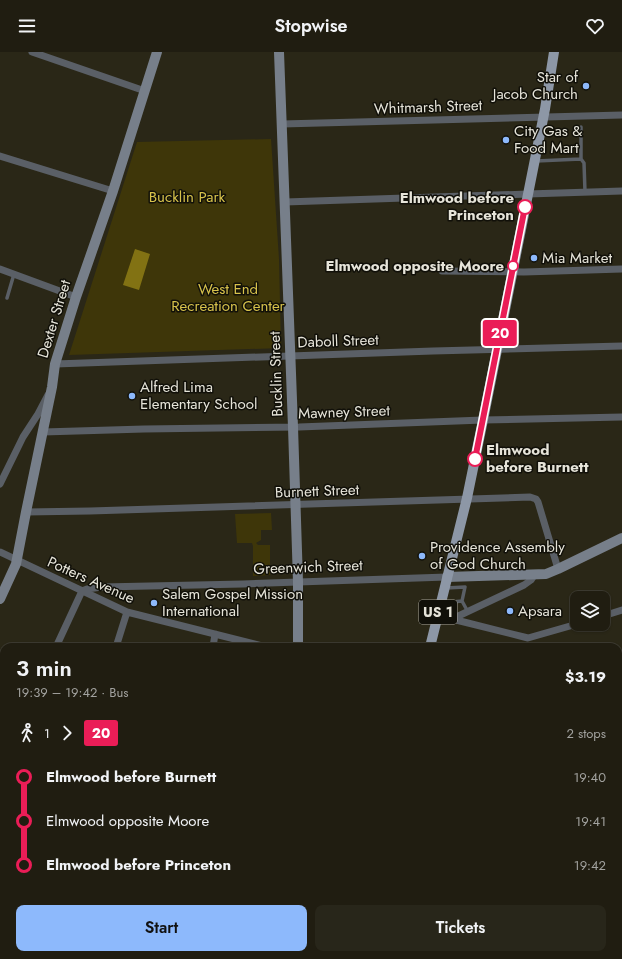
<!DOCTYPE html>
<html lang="en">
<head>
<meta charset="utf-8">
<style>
	:root { --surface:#201d11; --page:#28261a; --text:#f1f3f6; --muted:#a2a29f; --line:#3d3b31; --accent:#8db9fc }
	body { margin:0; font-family:Jost,sans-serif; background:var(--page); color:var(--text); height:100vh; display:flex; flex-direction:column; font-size:15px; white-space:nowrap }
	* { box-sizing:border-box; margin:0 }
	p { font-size:13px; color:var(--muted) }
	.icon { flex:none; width:22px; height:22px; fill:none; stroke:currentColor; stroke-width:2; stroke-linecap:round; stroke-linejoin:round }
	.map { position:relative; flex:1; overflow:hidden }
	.sheet { position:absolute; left:0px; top:591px; width:622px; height:316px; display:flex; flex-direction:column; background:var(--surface); border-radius:12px 12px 0 0; box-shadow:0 1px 3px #0004,0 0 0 1px var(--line) }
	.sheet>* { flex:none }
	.badge { padding:0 8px; border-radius:3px; font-size:14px; line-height:26px }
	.fabs { position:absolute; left:570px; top:539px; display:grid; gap:8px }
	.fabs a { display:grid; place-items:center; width:40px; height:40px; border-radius:8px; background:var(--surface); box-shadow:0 1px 3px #0004,0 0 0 1px var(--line); font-size:20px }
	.map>.badge { position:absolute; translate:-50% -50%; box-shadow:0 0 0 2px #fff }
	.legs { display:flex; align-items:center; gap:6px; height:44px; padding:0 16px; font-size:13px }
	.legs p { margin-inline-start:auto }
	.head { display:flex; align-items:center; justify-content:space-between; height:68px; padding:0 16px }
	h1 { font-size:22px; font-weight:600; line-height:30px }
	.cta { display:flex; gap:8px; margin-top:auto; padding:8px 16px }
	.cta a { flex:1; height:46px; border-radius:8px; background:var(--accent); color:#111; font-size:16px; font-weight:600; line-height:46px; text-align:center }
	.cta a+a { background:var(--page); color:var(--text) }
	ul { padding:0 16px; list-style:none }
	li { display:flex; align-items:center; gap:14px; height:44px; font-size:15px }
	li i { display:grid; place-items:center; width:6px; height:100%; margin:0 5px; background:currentColor }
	li i::after { content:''; width:10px; height:10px; margin:-5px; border:3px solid; border-radius:50%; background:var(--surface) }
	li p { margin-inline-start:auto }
	li:first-child i { background:linear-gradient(#0000 50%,currentColor 0) }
	li:last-child i { background:linear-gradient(currentColor 50%,#0000 0) }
	header { display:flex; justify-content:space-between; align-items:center; height:52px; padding:0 16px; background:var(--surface); font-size:18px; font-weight:600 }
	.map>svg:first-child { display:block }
	.green { fill:#3e3609 }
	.water { fill:#827213 }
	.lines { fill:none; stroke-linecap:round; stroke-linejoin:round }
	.lane { stroke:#5a5f66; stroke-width:3.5 }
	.street { stroke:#5a5f66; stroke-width:7 }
	.secondary { stroke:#777f8a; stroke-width:10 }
	.primary { stroke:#8d97a6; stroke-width:10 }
	.rail { stroke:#b7b5a8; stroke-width:2.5; stroke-dasharray:6 3; stroke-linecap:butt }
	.line-1-casing { stroke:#fff; stroke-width:9 }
	.line-1 { stroke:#ea1d57; stroke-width:6 }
	.poi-dot { fill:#8db9fc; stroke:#111009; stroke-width:1.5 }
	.stop-1-dot { fill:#fff; stroke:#ea1d57; stroke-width:2 }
	.labels { text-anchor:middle; stroke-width:3; stroke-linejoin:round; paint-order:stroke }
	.shield { fill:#111009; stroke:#a6a49b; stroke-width:1 }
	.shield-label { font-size:14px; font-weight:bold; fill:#e6e4d9 }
	.poi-label { font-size:15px; fill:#e6e4d9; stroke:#111009; text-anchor:start }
	.street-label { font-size:15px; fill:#e6e4d9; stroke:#111009 }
	.park-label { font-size:15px; fill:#d7c24b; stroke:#111009 }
	.stop-label { font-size:15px; font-weight:bold; fill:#e6e4d9; stroke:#111009; text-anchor:end }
</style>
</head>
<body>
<header><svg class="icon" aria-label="menu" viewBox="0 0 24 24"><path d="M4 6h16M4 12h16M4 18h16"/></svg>Stopwise<svg class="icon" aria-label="heart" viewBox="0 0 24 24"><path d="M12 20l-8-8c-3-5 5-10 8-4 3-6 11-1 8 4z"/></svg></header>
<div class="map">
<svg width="622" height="907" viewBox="0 0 622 907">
	<rect width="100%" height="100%" fill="#2a2717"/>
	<path class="green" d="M271,87L279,207L281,296L69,303L137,90Z
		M271,461L272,478H261V488L256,491L258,493H270V523L253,524V494L252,491H237L235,462Z
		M618,729L622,739V885L618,887Z
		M0,814L4,816V847H0Z
		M88,903H108L112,907H92Z
		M421,903H551L534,907H421Z"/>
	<path class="water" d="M135,197L150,202L139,238L123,233Z
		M0,847H4V903H88L92,907H0Z"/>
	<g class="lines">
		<path class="lane" d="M581,75V107
			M536,109L581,107L584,111L585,140
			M7,246L14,222
			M462,549L468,560
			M442,551L462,549L465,535L446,536"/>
		<path class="street" d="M32,0L145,39
			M282,72L622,63
			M0,104L113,139
			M285,150L528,142L622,139
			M0,217L76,245
			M442,219L524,220L622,217
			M55,312L433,299L622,294
			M43,380L144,377L299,375L483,368L622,365
			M0,432L23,385L38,362L48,343
			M26,460L90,459L530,445L536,447L538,450L558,517
			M0,500L127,560L266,595
			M603,564L622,558
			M437,567H452L524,533L531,528L535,522
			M452,567L528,586L577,572
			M56,595L82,539L87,537L102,535L243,532L447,525
			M116,595L127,560
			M213,595L215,582
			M618,635L622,634
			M618,706L622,716
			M0,717L4,708
			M396,907L408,905"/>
		<path class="secondary" d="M279,0L293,375L298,530V595
			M447,525L546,522L558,517L622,486
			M0,547L16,512L26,460L52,335L55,312L76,245L113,139L157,0
			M0,745L4,747
			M0,766L4,768
			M285,903L286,907"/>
		<path class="primary" d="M430,595L467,446L483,368L545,57L554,0
			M408,903V907"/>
		<path class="rail" d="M0,793L4,795
			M0,804L4,806
			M121,903L124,907
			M134,903L137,907"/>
	</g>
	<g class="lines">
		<g class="line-1-casing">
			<path id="line-1" d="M475,407L525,155"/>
		</g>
		<use href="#line-1" class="line-1"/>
	</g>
	<g class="poi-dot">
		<circle cx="586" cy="34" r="4"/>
		<circle cx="506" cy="88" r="4"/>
		<circle cx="534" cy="206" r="4"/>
		<circle cx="132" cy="344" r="4"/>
		<circle cx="422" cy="504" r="4"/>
		<circle cx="154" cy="551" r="4"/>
		<circle cx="510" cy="559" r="4"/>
	</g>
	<g class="stop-1-dot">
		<circle cx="525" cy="155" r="7"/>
		<circle cx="513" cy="214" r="5"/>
		<circle cx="475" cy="407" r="7"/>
	</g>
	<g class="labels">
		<rect class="shield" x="419" y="548" width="38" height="24" rx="3"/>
		<g class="shield-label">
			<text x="438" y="565">US 1</text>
		</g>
		<g class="poi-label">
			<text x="578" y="30" text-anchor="end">Star of<tspan x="578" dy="17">Jacob Church</tspan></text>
			<text x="514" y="84">City Gas &amp;<tspan x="514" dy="17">Food Mart</tspan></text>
			<text x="542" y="211">Mia Market</text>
			<text x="140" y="340">Alfred Lima<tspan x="140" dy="17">Elementary School</tspan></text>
			<text x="430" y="500">Providence Assembly<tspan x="430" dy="17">of God Church</tspan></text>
			<text x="162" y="547">Salem Gospel Mission<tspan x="162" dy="17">International</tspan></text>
			<text x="518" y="564">Apsara</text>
		</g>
		<g class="street-label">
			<text transform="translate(428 55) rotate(-2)" y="5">Whitmarsh Street</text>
			<text transform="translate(54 267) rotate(-73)" y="5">Dexter Street</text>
			<text transform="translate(338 289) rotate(-2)" y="5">Daboll Street</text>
			<text transform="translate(276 322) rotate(-92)" y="5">Bucklin Street</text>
			<text transform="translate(344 360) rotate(-2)" y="5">Mawney Street</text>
			<text transform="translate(317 439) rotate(-2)" y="5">Burnett Street</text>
			<text transform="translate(308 515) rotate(-2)" y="5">Greenwich Street</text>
			<text transform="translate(91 528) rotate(24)" y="5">Potters Avenue</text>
		</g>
		<g class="park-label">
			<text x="187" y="150">Bucklin Park</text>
			<text x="228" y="242">West End<tspan x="228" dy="17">Recreation Center</tspan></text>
		</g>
		<g class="stop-label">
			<text x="514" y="151">Elmwood before<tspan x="514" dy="17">Princeton</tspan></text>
			<text x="504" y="219">Elmwood opposite Moore</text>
			<text x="486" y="403" text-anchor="start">Elmwood<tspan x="486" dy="17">before Burnett</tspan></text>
		</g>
	</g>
</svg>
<div class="fabs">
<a><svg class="icon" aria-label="layers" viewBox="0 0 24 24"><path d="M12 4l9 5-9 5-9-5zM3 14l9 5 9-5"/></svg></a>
</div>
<b class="badge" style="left:500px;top:281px;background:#ea1d57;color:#fff">20</b>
<section class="sheet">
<div class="head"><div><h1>3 min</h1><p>19:39 – 19:42 · Bus</p></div><b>$3.19</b></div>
<div class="legs"><svg class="icon" aria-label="walk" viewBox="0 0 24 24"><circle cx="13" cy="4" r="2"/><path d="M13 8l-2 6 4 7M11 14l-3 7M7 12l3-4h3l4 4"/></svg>1<svg class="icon" aria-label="forward" viewBox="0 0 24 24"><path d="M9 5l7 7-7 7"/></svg><b class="badge" style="background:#ea1d57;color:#fff">20</b><p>2 stops</p></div>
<ul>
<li><i style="color:#ea1d57"></i><b>Elmwood before Burnett</b><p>19:40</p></li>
<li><i style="color:#ea1d57"></i><span>Elmwood opposite Moore</span><p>19:41</p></li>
<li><i style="color:#ea1d57"></i><b>Elmwood before Princeton</b><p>19:42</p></li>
</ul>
<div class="cta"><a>Start</a><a>Tickets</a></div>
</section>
</div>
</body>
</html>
